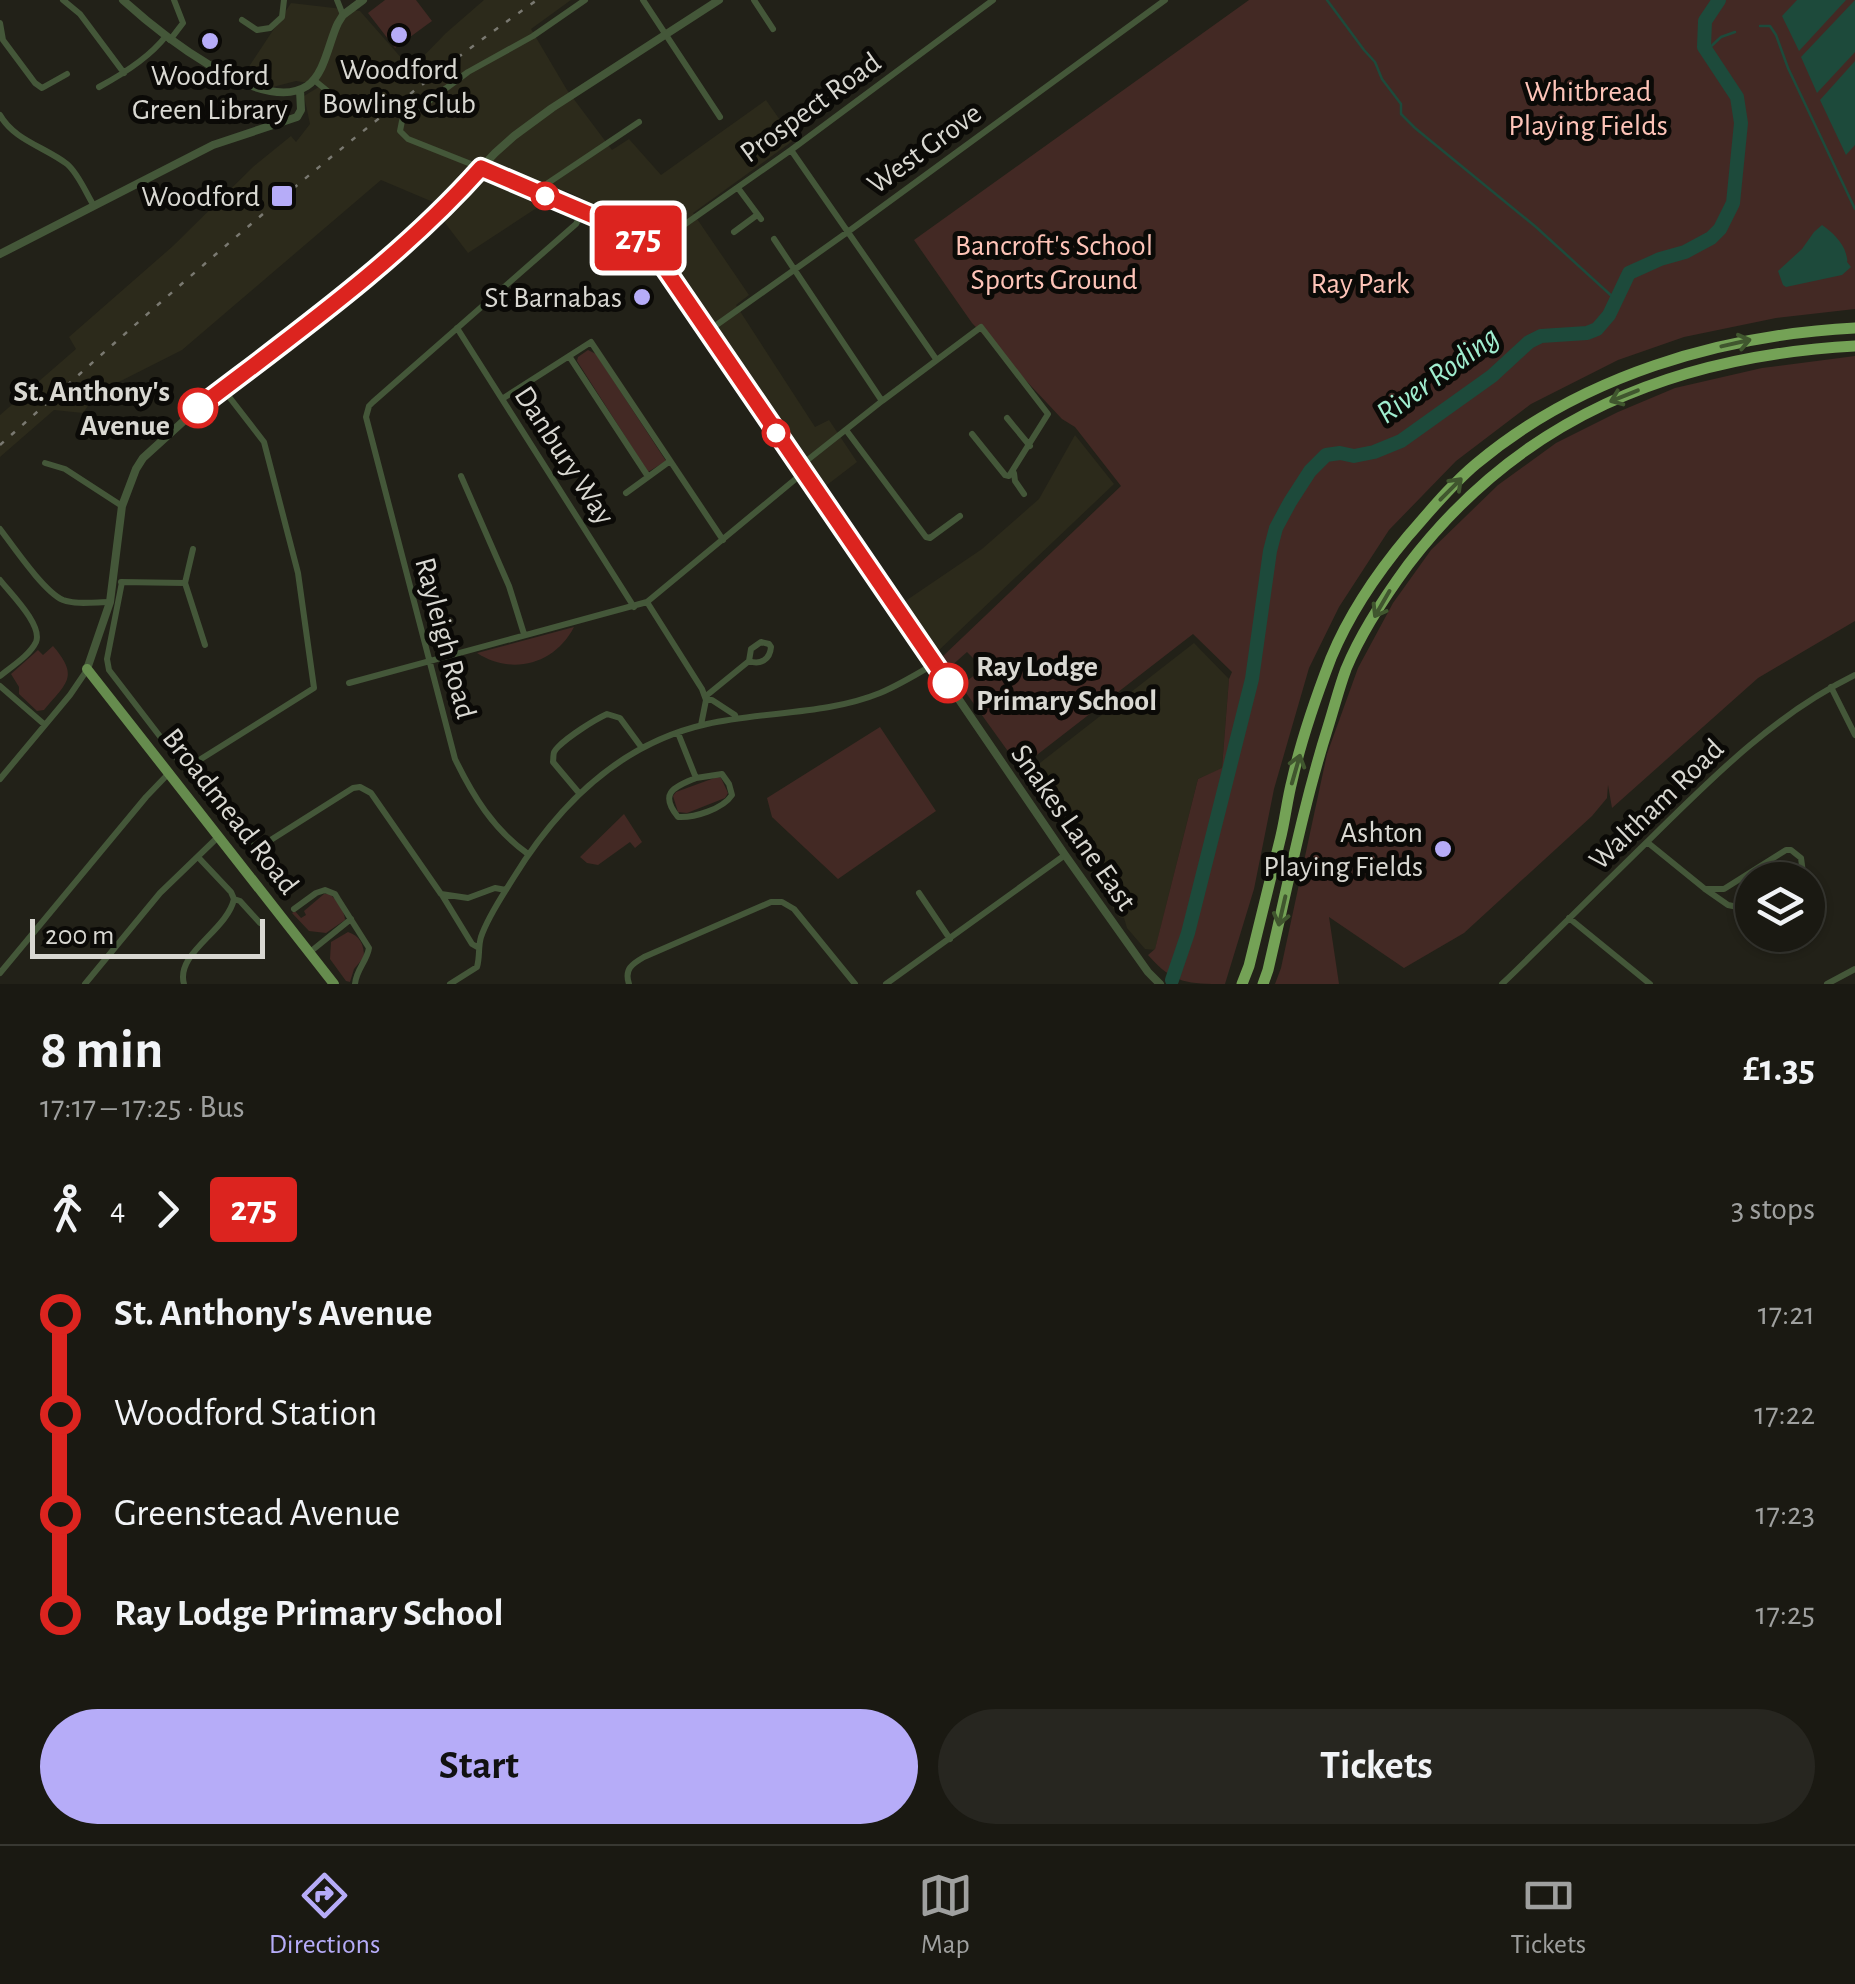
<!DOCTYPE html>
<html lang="en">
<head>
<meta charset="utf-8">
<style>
	:root { --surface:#1a1912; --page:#272620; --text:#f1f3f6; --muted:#9fa09f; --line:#383832; --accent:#b6acf8 }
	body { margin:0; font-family:"Alegreya Sans",sans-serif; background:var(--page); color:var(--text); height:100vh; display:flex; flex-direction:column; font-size:38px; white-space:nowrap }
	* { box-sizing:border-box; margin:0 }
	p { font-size:32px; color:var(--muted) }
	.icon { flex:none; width:55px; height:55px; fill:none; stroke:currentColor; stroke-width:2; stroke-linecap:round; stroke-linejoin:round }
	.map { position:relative; height:984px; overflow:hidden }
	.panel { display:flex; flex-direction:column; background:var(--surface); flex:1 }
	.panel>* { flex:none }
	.badge { padding:0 20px; border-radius:8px; font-size:35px; line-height:65px }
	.buttons { position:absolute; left:1735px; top:862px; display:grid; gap:20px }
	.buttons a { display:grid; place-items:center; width:90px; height:90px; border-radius:50%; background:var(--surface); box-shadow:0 2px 8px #0004,0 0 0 2px var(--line); font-size:50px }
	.scale { position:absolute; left:30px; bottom:25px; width:235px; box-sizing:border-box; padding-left:10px; border:5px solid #d9d8d2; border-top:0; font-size:28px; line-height:35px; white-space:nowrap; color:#d9d8d2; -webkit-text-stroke:8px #0b0a07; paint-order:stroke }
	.map>.badge { position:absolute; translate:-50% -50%; box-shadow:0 0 0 5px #fff }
	.legs { display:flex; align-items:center; gap:15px; height:110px; padding:0 40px; font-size:32px }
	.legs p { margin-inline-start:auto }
	.headline { display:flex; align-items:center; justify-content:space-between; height:170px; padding:0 40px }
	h1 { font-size:55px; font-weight:600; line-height:75px }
	.primary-button { display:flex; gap:20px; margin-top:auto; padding:20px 40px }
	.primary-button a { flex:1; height:115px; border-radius:60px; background:var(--accent); color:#111; font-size:40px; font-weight:600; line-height:115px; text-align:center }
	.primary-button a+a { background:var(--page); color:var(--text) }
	ul { padding:0 40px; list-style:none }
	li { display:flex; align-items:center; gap:35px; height:100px; font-size:38px }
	li i { display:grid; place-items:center; width:15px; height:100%; margin:0 12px; background:currentColor }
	li i::after { content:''; width:25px; height:25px; margin:-12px; border:8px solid; border-radius:50%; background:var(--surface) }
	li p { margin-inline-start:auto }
	li:first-child i { background:linear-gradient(#0000 50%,currentColor 0) }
	li:last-child i { background:linear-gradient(currentColor 50%,#0000 0) }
	.menu { display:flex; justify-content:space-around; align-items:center; height:140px; border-top:2px solid var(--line); background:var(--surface); font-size:28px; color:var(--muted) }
	.menu a { display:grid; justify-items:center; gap:5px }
	.menu .on { color:var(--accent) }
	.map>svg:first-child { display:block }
	.built { fill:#2c2a1b }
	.green { fill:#432924 }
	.water { fill:#1d4a3b }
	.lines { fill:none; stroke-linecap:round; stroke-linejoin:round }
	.stream { stroke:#1d4a3b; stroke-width:2.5 }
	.river { stroke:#1d4a3b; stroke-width:14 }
	.minor { stroke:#445739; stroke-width:6 }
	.tertiary { stroke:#445739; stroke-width:8 }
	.primary { stroke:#668c4e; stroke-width:10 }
	.motorway { stroke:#74a256; stroke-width:11 }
	.rail { stroke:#7a7971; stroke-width:2.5; stroke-dasharray:5 10; stroke-linecap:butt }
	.oneway { stroke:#40562e }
	.line-1-casing { stroke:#fff; stroke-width:22 }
	.line-1 { stroke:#dc241f; stroke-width:15 }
	.poi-dot { fill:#b6acf8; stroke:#0b0a07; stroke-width:4 }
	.stop-1-dot { fill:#fff; stroke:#dc241f; stroke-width:5 }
	.labels { text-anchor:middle; stroke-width:10; stroke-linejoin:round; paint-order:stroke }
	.poi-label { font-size:30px; fill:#d9d8d2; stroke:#0b0a07; text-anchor:end }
	.park-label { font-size:30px; fill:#fec4b8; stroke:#0b0a07 }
	.street-label { font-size:30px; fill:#d9d8d2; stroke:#0b0a07 }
	.stop-label { font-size:30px; font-weight:bold; fill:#d9d8d2; stroke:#0b0a07; text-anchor:end }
	.water-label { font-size:32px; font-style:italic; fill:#a0edcf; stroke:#0b0a07 }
</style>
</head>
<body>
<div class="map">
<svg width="1855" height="984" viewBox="0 0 1855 984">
	<rect width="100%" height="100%" fill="#222118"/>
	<path class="built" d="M484,0H571L531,29L567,90L612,150L629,139L661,175L766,100L794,140L693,213L749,295L736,305L815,427L829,420L857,462L823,488L655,239L640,227L564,190L468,253L442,219L433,202L381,180L182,350L97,393L83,413L54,410L0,457V415L76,349L69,337L173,246L254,166L291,136L296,142L310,124L304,96L322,85L296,81L273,87L253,82L246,71L291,3L360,11L411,69L446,33Z
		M1075,435L1114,484L937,652L901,604L982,549L1039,499Z
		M1194,643L1229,679L1222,769L1198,779L1155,950L1145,949L1127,928L1124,918L1119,917L1027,773Z"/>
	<path class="green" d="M385,0H416L432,21L395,48L368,13Z
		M1249,0H1855V309L1776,318L1684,337L1618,360L1531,404L1456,461L1389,530L1339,607L1309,668L1274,789L1254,889L1225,984C1189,984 1173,984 1148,955L1155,949L1198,779L1222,768L1229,679L1232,672L1193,634L1020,768L961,686L983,668L967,652L949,668L941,658L1121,486L1075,427L1062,419L972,323L914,240Z
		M588,350L596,354L666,461L648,472L577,361L578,357Z
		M1855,356V621L1758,678L1612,808L1608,785L1607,798L1592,816L1464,933L1404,968L1329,917L1339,984H1275L1281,968L1327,754L1358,668L1393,603L1431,550L1498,485L1556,443L1618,412L1675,388L1762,368Z
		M574,627C555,664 512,676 477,653Z
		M53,646C80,677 66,683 44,710L37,711L19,694V687L11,674L38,650L43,655Z
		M880,727L936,811L838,879L772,817L767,798Z
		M717,777L721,778L728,793L725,798L687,813L678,812L673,796L676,792Z
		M624,814L642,842L635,848L630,842L598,865L587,863L580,857Z
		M324,894H330C336,900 345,911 345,920L326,933L309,931L292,913L295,911L301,918L306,915L304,911Z
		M348,932C360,936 364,944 364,957L354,969L350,982L346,981L330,959L331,942Z"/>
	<path class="water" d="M1797,0H1846L1799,51L1782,16Z
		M1855,0V52L1817,93L1801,57Z
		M1855,61V145L1846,155L1820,100Z
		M1822,225C1832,232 1843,242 1846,254C1850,268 1843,256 1851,267L1842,275L1786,287L1783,285L1778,271L1802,249L1814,232Z"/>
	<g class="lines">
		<path class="stream" d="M1327,0L1364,50L1375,62L1382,79L1401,104V114L1415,128L1536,227L1615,299
			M1760,26H1770L1776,35L1788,68L1855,209
			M1706,51L1721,37L1735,32"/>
		<path class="river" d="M1172,980L1188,933L1252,679L1270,551L1276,528L1290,502L1310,471L1326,455L1340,453L1354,456L1374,452L1401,441L1492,376L1529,342L1541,336L1587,333L1597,329L1609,315L1629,273L1660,259L1685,252L1711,238L1720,229L1733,203L1741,123L1737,97L1704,47L1705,21L1719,0"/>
		<path class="minor" d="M63,0L80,14L124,73
			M337,0L343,15
			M643,0L720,117
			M754,0L773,29
			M242,20L257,30L270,28L282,17L284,0
			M0,23L3,40L35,83L42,88L67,74
			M170,40L183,23L174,0
			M314,80L357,115
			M99,87C123,74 149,58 166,36
			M0,115C14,140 45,147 67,164C78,173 86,193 94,206
			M791,150L936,359
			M481,168L408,139L400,131L402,121L468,72L533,36L585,0
			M738,188L761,219
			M540,193L548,183L639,122
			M734,232L757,215
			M774,239L882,401
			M651,248L791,150L993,0
			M457,328L634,607
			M708,331L849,231L1165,0
			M569,356L647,475
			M502,399L591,342L723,540
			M1007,418L1030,446
			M846,430L926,537L930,538L960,516
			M45,463L65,469L122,506
			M800,466L882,401L981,327L1048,414L1009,476L1005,475L972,434
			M1014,473L1015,481L1024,494
			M461,476L509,586L524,634
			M626,493L670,461
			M0,529C13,546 44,592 63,600C76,605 96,602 110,602
			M193,549L185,583L205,645
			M0,580C10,593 43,625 36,642C30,655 11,667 0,676
			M121,582L185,583
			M122,582L107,659L109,670L185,769L314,688L298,573L264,442L223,389
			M647,602L702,689L706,700H712L735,715L736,718
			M761,642L769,644L771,647C770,660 760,665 749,661L751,649Z
			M349,683L647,602L804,472
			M0,686L45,725
			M1831,687L1855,735
			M706,696L749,661
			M701,725L706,700
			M678,733L696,778L722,774L729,784L732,795C723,809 694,818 678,817C658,792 675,787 696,778
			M0,779L70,695L87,670
			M579,793L553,762C554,754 552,753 558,747C569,736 594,720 607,714L620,718L642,748
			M1647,842L1705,889L1728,905L1752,910
			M250,843L260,856
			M255,850L353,788L360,787L371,793L441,894L468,898L495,888L506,890
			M528,854C493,829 473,796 455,759L366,417L369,406L373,402L576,224L582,213
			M198,857L231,892L234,899L240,901L260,923
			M1705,889H1724L1786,850H1791L1801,858L1804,880
			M919,893L950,939
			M442,895L472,944L479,948
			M294,909L316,893L325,890L335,894L338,899L369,948C367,961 356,970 355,984
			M1569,918L1650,984
			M310,952L351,919
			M0,973L146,797L170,772
			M85,984L160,893L218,837
			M184,984C175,953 227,931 234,899
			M450,984L477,967C480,957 478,947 481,937C488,916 503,895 514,877C559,804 621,743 707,724C764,711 826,715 880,693C899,685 917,674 934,664
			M629,984C624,969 632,964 644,957L771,902H782L794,909L855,984
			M886,984L1065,855
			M1502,984C1550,938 1598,890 1646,843C1711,779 1772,716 1855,675
			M1827,984L1855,969"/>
		<path class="tertiary" d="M123,0C156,30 261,116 307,86C325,74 329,41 338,23L343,15L363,0
			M481,168L610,223L643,241L651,248L1065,855L1148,972L1160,984
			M0,254L213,145L297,117L301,110L300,90
			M87,669L110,602L122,506L136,469L143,458L198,408L321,313L435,217L495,153L514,136L552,108L719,0"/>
		<path class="primary" d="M87,669L334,984"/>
		<path class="motorway" d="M1242,984L1249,966C1259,924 1270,882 1280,840C1285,821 1287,800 1292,781C1301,740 1316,697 1331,658C1350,612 1377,573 1408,536C1429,512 1451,485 1476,464C1581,376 1720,335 1855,328
			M1263,984L1268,970C1287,889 1303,806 1328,727C1334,708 1339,688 1346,669C1360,635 1386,595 1408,565C1520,418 1673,356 1855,346"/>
		<path class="rail" d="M0,445C173,291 347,133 537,0"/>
	</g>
	<defs><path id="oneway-shaft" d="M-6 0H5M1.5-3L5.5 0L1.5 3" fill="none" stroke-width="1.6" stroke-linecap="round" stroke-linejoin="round" transform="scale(2.5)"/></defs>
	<g class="oneway">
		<use href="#oneway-shaft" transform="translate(1736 343) rotate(-13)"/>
		<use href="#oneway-shaft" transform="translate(1624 396) rotate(158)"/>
		<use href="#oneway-shaft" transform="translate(1451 489) rotate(-45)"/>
		<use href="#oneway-shaft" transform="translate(1382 604) rotate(120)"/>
		<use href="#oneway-shaft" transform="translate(1296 769) rotate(-74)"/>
		<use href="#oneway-shaft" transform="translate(1282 911) rotate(103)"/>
	</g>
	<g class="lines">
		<g class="line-1-casing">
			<path id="line-1" d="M198,408C296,333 399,260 481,168L610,223L643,241L651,248L948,683"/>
		</g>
		<use href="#line-1" class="line-1"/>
	</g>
	<g class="poi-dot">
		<circle cx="399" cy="35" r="10"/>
		<circle cx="210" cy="41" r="10"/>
		<rect x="270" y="184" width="24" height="24" rx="5"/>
		<circle cx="642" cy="297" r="10"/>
		<circle cx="1443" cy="849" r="10"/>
	</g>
	<g class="stop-1-dot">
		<circle cx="545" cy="196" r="12"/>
		<circle cx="198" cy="408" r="18"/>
		<circle cx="776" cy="433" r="12"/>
		<circle cx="948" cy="683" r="18"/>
	</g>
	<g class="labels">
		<g class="poi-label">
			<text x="399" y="79" text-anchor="middle">Woodford<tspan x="399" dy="34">Bowling Club</tspan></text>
			<text x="210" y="85" text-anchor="middle">Woodford<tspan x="210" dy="34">Green Library</tspan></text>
			<text x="260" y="206">Woodford</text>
			<text x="622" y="307">St Barnabas</text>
			<text x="1423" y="842">Ashton<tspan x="1423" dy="34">Playing Fields</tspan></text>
		</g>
		<g class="park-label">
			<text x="1588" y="101">Whitbread<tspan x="1588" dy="34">Playing Fields</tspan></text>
			<text x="1054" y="255">Bancroft's School<tspan x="1054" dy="34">Sports Ground</tspan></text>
			<text x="1360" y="293">Ray Park</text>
		</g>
		<g class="street-label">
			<text transform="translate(810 107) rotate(-36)" y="10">Prospect Road</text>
			<text transform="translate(924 148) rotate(-36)" y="10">West Grove</text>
			<text transform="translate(565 455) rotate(57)" y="10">Danbury Way</text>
			<text transform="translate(446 638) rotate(75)" y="10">Rayleigh Road</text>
			<text transform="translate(1656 804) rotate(-44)" y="10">Waltham Road</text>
			<text transform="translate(231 811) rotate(52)" y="10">Broadmead Road</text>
			<text transform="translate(1074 827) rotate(55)" y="10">Snakes Lane East</text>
		</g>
		<g class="stop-label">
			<text x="170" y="401">St. Anthony's<tspan x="170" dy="34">Avenue</tspan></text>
			<text x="976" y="676" text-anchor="start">Ray Lodge<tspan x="976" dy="34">Primary School</tspan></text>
		</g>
		<g class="water-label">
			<text transform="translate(1437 374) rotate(-36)" y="11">River Roding</text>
		</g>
	</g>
</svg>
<div class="buttons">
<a><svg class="icon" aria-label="layers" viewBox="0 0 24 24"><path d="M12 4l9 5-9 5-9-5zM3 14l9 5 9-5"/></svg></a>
</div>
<div class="scale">200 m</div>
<b class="badge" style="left:638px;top:238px;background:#dc241f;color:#fff">275</b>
</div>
<section class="panel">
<div class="headline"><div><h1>8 min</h1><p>17:17 – 17:25 · Bus</p></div><b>£1.35</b></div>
<div class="legs"><svg class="icon" aria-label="walk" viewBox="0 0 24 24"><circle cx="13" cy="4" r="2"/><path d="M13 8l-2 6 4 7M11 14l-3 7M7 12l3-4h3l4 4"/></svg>4<svg class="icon" aria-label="forward" viewBox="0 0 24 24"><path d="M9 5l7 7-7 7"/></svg><b class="badge" style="background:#dc241f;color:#fff">275</b><p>3 stops</p></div>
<ul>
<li><i style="color:#dc241f"></i><b>St. Anthony's Avenue</b><p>17:21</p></li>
<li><i style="color:#dc241f"></i><span>Woodford Station</span><p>17:22</p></li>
<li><i style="color:#dc241f"></i><span>Greenstead Avenue</span><p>17:23</p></li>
<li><i style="color:#dc241f"></i><b>Ray Lodge Primary School</b><p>17:25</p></li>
</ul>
<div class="primary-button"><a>Start</a><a>Tickets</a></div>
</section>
<nav class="menu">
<a class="on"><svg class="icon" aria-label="directions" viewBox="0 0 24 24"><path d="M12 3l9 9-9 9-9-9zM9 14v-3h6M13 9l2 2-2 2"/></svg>Directions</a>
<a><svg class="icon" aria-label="map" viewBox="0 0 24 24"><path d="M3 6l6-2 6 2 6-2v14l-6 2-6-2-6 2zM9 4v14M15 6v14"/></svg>Map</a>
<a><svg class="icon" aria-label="tickets" viewBox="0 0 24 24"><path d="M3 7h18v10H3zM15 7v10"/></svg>Tickets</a>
</nav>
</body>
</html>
